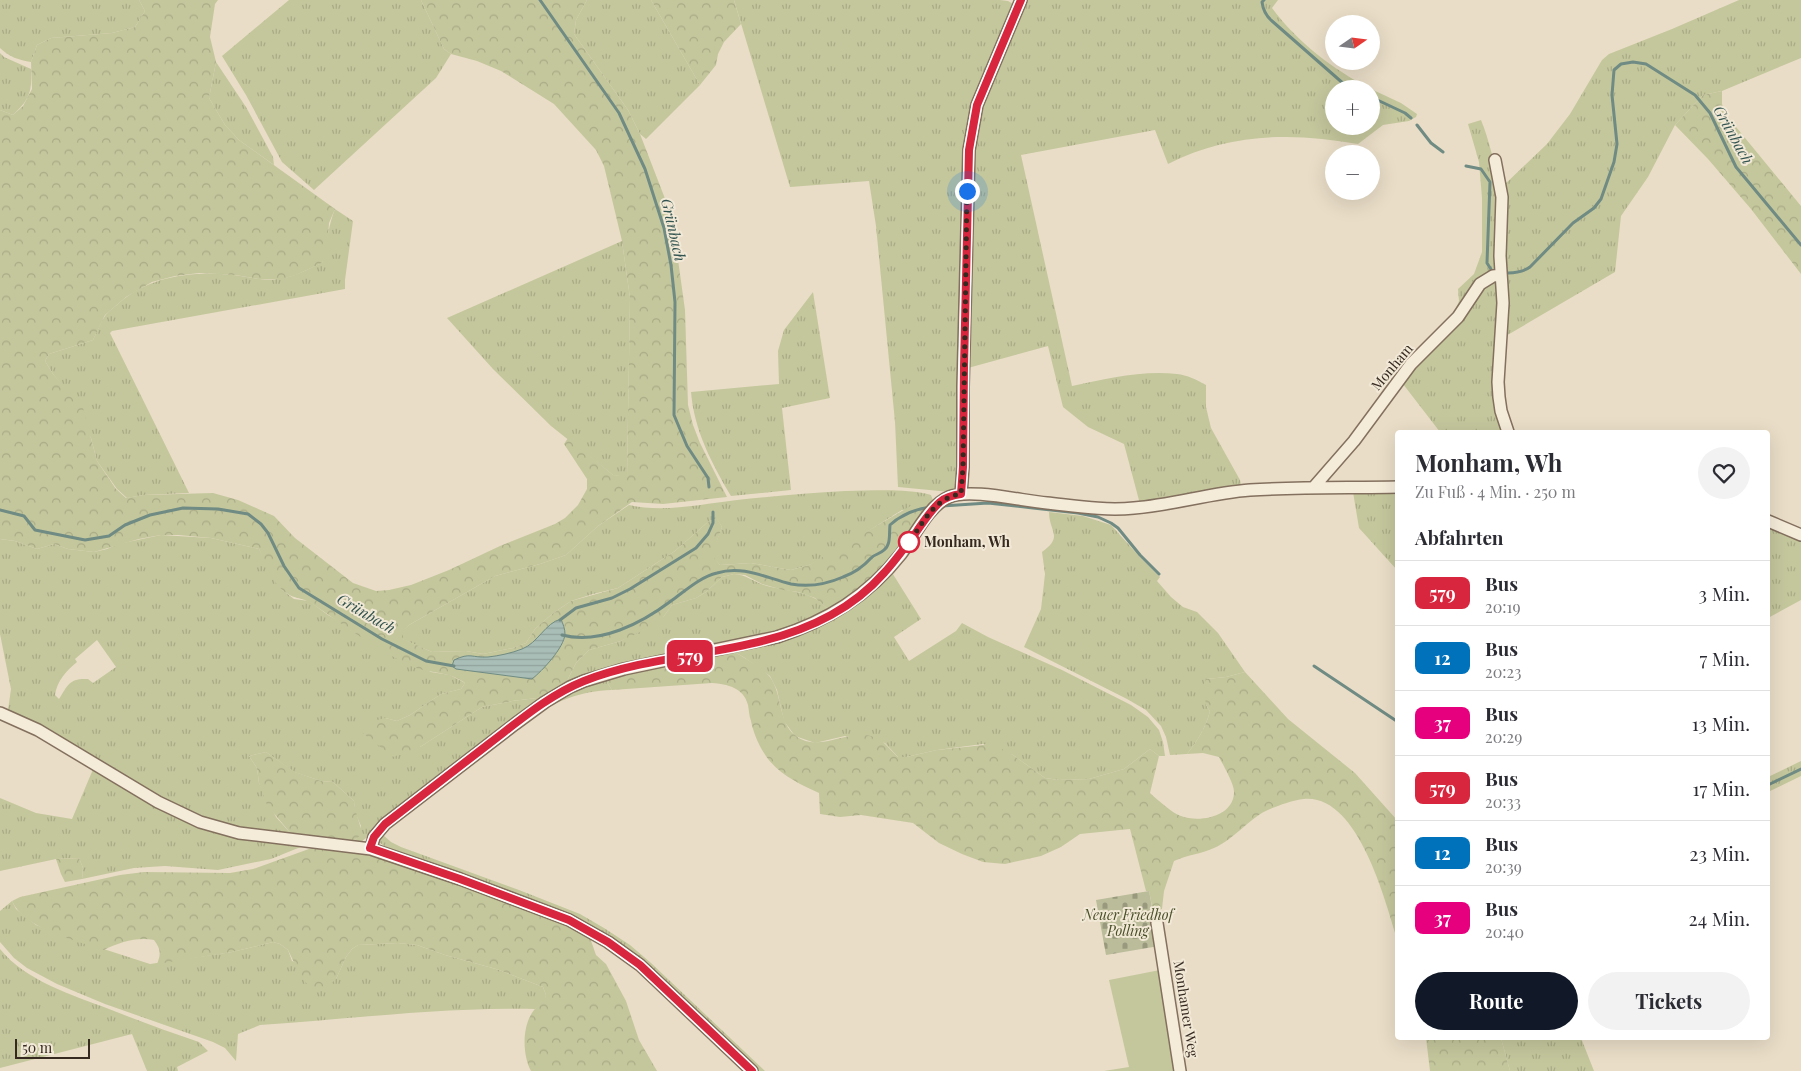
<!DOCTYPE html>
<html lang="de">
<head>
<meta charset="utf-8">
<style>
	:root { --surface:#fff; --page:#f2f2f3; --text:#2b2b33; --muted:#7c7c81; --line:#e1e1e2; --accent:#111827 }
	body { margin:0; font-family:"Playfair Display",serif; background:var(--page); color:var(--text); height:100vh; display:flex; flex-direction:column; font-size:19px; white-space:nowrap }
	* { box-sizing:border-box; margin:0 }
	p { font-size:16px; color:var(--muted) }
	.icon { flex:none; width:28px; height:28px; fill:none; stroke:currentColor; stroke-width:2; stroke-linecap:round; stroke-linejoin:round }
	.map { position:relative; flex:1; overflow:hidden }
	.sheet { position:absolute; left:1395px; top:430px; width:375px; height:610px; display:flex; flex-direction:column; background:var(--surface); border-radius:5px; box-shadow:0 5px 20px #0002 }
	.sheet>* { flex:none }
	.badge { padding:0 10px; border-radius:8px; font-size:18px; line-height:32px }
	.needle { width:32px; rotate:76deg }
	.buttons { position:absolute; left:1325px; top:15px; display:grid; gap:10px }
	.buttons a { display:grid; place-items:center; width:55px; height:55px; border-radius:50%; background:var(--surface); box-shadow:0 5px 20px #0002; font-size:25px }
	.scale { position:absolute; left:15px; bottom:12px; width:75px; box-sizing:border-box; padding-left:5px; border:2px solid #352920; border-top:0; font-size:14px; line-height:18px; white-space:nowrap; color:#352920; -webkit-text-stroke:4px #f2e8d6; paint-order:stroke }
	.you { position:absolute; width:25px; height:25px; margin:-12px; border:4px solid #fff; border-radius:50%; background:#1a73e8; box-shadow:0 0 0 8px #1a73e833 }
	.map>.badge { position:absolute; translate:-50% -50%; box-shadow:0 0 0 2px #fff }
	h2 { padding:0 20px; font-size:19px; line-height:45px }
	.round { display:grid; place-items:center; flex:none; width:52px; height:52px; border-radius:26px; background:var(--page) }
	.overview { display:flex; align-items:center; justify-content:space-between; height:85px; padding:0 20px }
	h1 { font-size:24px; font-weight:700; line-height:38px }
	.cta { display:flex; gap:10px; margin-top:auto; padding:10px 20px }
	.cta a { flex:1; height:58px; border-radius:30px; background:var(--accent); color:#fff; font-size:20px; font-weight:700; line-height:58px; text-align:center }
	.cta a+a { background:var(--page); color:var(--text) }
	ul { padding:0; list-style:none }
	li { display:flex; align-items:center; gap:15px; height:65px; padding:0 20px; border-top:1px solid var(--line) }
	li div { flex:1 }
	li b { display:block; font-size:19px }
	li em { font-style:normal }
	li .badge { min-width:55px; font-weight:700; text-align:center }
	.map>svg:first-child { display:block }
	.grass { fill:url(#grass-tufts); fill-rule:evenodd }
	.forest { fill:url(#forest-crowns) }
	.cemetery { fill:url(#cemetery-stones) }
	.green { fill:#c4c79c }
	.water { fill:url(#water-rules); stroke:#6f8b83 }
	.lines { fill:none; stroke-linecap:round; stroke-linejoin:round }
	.stream { stroke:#6f8b83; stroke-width:3 }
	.street-casing { stroke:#83705e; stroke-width:14 }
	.street { stroke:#f5ebd9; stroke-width:11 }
	.line-casing { stroke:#fff; stroke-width:11 }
	.line { stroke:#d7263d; stroke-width:8 }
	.walk { stroke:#352920; stroke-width:5; stroke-dasharray:0 9 }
	.stop-dot { fill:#fff; stroke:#d7263d; stroke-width:2.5 }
	.labels { text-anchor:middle; stroke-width:4; stroke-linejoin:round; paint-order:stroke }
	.street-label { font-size:14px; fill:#352920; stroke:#f2e8d6 }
	.stop-label { font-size:14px; font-weight:bold; fill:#352920; stroke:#f2e8d6; text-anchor:start }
	.park-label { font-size:14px; font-style:italic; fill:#484f29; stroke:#f2e8d6 }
	.water-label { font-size:15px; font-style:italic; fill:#31534f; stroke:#f2e8d6 }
</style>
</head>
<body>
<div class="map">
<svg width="1801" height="1071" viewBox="0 0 1801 1071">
	<defs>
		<pattern id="grass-tufts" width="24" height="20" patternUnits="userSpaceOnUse" patternTransform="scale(1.25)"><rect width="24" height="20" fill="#c4c79c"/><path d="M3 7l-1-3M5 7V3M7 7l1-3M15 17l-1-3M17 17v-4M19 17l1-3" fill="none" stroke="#a9ab86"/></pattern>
		<pattern id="forest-crowns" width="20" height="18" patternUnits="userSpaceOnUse" patternTransform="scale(1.25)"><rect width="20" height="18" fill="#c4c79c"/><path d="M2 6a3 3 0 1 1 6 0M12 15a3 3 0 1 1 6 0" fill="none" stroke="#a9ab86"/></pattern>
		<pattern id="cemetery-stones" width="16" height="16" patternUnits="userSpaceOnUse" patternTransform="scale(1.25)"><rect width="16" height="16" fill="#babc9a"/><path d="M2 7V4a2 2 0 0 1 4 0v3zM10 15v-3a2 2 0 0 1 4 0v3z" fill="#98997d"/></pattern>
		<pattern id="water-rules" width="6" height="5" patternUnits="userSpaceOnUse" patternTransform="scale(1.25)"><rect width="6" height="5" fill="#a8beb6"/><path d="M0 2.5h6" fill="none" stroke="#91a39c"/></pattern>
	</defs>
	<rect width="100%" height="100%" fill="#e9ddc7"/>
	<path class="grass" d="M0,0H139L145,11L135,27L112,33L51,38L37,45L31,62C19,60 9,57 0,48Z
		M289,0H421L444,49L451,54L436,78L314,190L282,162L246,95L222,56Z
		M587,0H651L700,85L646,139L640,134L628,110L574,34L576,20Z
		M734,0H1000L1008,1L1015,5L971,118L958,485L955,489L950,492L898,487L895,422L876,226L869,181L790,187Z
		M1027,0H1278L1272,8C1297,42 1334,70 1371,89H1334V126H1371V89L1401,103L1417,114L1416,117L1409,121L1383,125L1358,144C1293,132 1228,133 1168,164L1155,130L1021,155L1072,386C1106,379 1142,370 1177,374C1187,375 1197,380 1206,385V407L1211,428L1240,480L1241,485L1240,487L1140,504L1124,444L1088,427L1063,407L1048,346L968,368L972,169L975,136L987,88Z
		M1739,0H1801V58L1722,91L1703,95L1675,125L1648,177L1621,216L1615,272L1499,340L1506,432H1440L1403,384L1444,325L1454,313L1459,301L1458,289L1474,274L1482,252V198L1479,162L1468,124L1481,120C1490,141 1493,165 1503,186L1547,144L1570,114L1602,60L1609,54L1672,29Z
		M0,53L4,57L31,69C32,92 30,99 13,115L0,110Z
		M216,62L246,107L273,157L274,165L239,140L225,125L209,98Z
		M335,209L353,221L345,280V289L112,331L110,333L189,493L143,495L127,498L117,489L97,461L91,438L65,389L53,374L45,361L49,354L93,340C97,332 100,323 105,316C108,311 115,307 119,303C151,275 193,271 234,275C250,277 266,282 283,278C297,276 309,268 322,263C327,244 328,226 335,209Z
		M622,241L630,298L627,477L613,475L551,426L493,369L447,318Z
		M813,292L830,398L782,408L791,490L731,496C712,464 694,430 691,392L779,384L778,351L784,330Z
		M845,491C873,491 904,488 931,495L934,503L928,510H902L828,556L809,565L791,570L751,563L720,565L711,555L722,527L717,519L709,521L675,551L618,588L593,594L571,601L552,614L535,629L526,643L513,648L483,654L466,651L432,652L402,639V631L409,625L495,576L540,564L566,555L598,526L629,505C664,513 702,504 737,500C773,496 809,493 845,491Z
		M1397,491V570L1359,528L1353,492Z
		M1049,512L1083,516L1111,525L1139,556L1160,577L1157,581L1171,597L1183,607L1197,612L1218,633L1245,672L1226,677L1207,679L1206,705L1210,711C1206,727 1197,742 1187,754L1170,755L1166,737L1161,726L1146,710L1127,699L1024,647L1041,609L1045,574L1042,552C1064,536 1049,532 1049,512Z
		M1768,525L1801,539V600L1768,618Z
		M161,535L211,538L259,549L281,589L294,599L309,601L328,615L431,672L450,675L465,683L461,689L441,694L410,715L397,721L385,718L420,747L482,707L512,701L545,697L361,842H355L350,841L356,839L361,826L355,812L354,801L333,782L321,781L294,772L266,752L249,756L257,768L259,783L276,817L292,835L220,825L194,816L126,778L85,751L8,710L11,689L0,634V539L15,541L37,549L54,544L68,549L94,552L107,549L118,544ZM97,640L116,667L93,683L88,679C69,678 68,685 59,699L55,695C57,681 66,671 77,662L75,659Z
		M891,571L921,619L894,637L909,661L956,631L962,623L988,637L1062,670L1131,705L1148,717L1159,730L1163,742L1165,756H1159L1150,749L1124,769L1089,779L1059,780L1045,778L1013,755L983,744L937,750L906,757H898L885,743L845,736L815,743L795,736L784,721L777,690L770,676L745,658L733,651L778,641Z
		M734,574C746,575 753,581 764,585C780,590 798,590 814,598C819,600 824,606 829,610L789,630L564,687L576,663L589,650L621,641L664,616L672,605L696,598L706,592L722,577Z
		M607,678L608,684L612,690C580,691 561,700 533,715L575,689Z
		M1801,761V776L1768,792V777Z
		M94,767C134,794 176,823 224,835C251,841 280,841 308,844L271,859L218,870L165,866L134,868L82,879L83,868L79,858L56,859L0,871V798L36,813L72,819Z
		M383,835L391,842L401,847L519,890L580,914L604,928L630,945L651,963L765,1071H757L626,949L387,848L380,843L378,840Z
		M12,901L16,909L36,925L85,943L150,964L232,952L273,942L280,944L288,950L292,961L336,979L346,957L352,949L358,945L398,943L417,945L445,955L496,969L543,987L546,995L545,1001L535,1009C443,1007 352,1019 260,1025L238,1034L236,1061L225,1048L213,1042L105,1004L57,984L27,968L14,958L0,942V911Z
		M0,949C26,981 72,995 109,1009C139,1021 169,1032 199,1042L208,1051L177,1067L178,1071H147L132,1034L0,1068Z
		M1501,1038H1581L1594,1071H1510Z"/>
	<path class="forest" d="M139,0H218L215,4L210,37L216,62L209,98L225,125L239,140L335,209L329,223L327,253L322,263L296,275L282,279H259L235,275L199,273L175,276L152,282L126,297L105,315L93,340L49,354L45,361L53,374L83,408L97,461L116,489L126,498L143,495L213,493L238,500L274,516L295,538L353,583L376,591L389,590L411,585L449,570L500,546L555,524L565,518L578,505L587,489V479L564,444L568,438L613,475L627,476L630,298L622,241L604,166L596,150L554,104L501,71L477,61L451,54L444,49L421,0H587L576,20L574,34L628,110L640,134L664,196L675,238L685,310L688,405L693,425L700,443L727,497L663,504L632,502L598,526L566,555L540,564L495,576L409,625L403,631V639L432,652L466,651L483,654L513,648L526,643L535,629L552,614L571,601L618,588L675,551L709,521L717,518L722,527L712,555L720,565L751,563L791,570L809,565L914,504L928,510L900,549L869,584L829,610L815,598L798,592L783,590L762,584L745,575L734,574L722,577L706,592L696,598L672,605L664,616L655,625L621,641L589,650L576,663L564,687L545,697L512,701L482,707L420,747L393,757L360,731L369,722L385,718L397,721L410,715L441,694L461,689L465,683C450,671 429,674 411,666C375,649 344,625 311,603C302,597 293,600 281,589C271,579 265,562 259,549L211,538L178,535H161L139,539L94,552L68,549L54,544L37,549L15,541L0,539V110L13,115L23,106L32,89L31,62L37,45L51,38L112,33L135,27L145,11Z
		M651,0H734L741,24L724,42L718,54L716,65L700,85Z
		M1722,91V104L1727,116L1801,206V274L1751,209L1708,159L1675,125L1703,95Z
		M733,651C743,657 763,668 770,677C783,695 778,723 796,736C820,754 848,727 874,737C885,741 890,750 898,757H906L937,750L993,744L1013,755L1045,778L1059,780L1089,779L1124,769L1150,749L1159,756L1150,793C1158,800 1172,813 1181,816C1199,823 1233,817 1234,793C1235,785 1223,765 1219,757L1203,753L1187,754C1197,742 1206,727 1210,711L1206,705L1203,685L1207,679L1226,677L1245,672L1288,719L1355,773L1397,820V939C1385,900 1358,794 1304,799C1293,800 1280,805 1270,809C1250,817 1235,839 1214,848C1201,854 1187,855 1174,861L1164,891L1162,909L1153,911L1149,891H1146L1130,829L1080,834L1061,847L1041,856L1005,864L983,862L962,854L939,843L913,823L861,815L840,817L820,814L819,793C799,784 776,773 764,753C758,744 753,731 751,721C749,716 749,710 748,705C744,688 727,684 712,683L612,690L608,684L607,678Z
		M266,752L295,772L321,781L333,782L354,801C355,813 360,822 362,834L356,839L350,841L292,835L267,805L259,783L257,768L249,756Z
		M320,845L375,853L565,923L589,935L596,955L606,964L626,1001L639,1040L657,1071H531C522,1054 522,1025 534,1010C539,1004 544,1002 546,995L543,987L496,969L445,955L417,945L398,943L358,945L352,949L346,957L336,979L328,986L317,988L308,985L301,977L288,950L280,944L273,942L232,952L157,964C161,954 161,949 154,940C137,937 120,942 104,950C78,941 24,929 12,901L20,897L120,875L144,872L230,873L253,869Z
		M79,858L83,868L82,879L65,882L61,874L56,859Z
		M1426,1038H1501L1510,1071H1430Z"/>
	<path class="cemetery" d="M1149,891L1159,946L1106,955L1096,900Z"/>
	<path class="green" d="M1160,970L1176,1071H1104L1129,1067L1109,980Z"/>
	<path class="water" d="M561,619C563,624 565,629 565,634C564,648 542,671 532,679L456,669L452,666L454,660C471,652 471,658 488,657C498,656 512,653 522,649C538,643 545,623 561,619Z"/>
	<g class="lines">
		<path class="stream" d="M540,0L619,113L645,169L664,228L671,265L675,302L674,415L687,446L708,478L709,487
			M1264,0L1262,2C1263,10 1266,16 1272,21L1345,85L1352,89
			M1371,97L1405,113L1411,118
			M1417,125L1431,143L1443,152
			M1466,166L1481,169L1490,182L1487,263L1492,271
			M1508,273C1517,273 1523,272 1530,267L1573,223L1594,208L1601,199L1614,162L1617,144L1612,95L1614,70L1621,64L1633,62L1646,64L1695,95L1710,113L1736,167L1801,245
			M942,506L988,503L1078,513L1098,517L1111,523L1118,528L1140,555L1159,574
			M0,510L24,516L35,530L85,540L109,536L125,525L150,515L183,508L218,509L248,514L261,524L268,533L284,566L299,588L382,639L426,661L454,666
			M560,620L576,608L612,598L630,589L696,548L708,534L713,523V512
			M562,635C600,645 642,623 671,601C685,591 700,577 717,573C743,565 766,578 791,584C808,587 827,584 843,577C854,573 863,567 871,558C875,554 880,554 884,550C891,545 889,534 890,525C902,514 915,509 931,507
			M1314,666L1398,722
			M1768,785L1801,769"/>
		<g class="street-casing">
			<path id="street" d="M1495,160L1502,197L1500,256L1503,303L1498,382L1499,397L1501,411L1508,432
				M1313,488L1354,441L1411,364L1458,317L1480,284L1493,276L1501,275
				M961,494L963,467V387L969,150L977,105L1021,0
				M1768,521L1801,535
				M0,713L38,730L158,802L200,822L239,833L371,849L460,879L569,920L608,942L640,965L752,1071
				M371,849L374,837L385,824L515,724L545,702L570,687L584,681L624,669L777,637C827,621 868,596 901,554C914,537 929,505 949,497C969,488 1023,501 1047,503C1075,506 1105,511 1134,508C1173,505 1210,493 1250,490C1299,487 1348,488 1398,487
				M1157,923L1180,1071"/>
		</g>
		<use href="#street" class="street"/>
	</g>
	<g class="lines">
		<g class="line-casing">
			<path id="line" d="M752,1071L640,965L608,942L569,920L460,879L370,848L374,837L385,824C420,797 455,770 490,743C519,721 549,695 584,681C663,650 755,657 831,615C851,604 869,590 884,573C896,560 906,546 917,531C924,521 931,510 940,502C946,497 953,495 961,494L963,467L964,367L969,150L977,105L1021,0"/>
		</g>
		<use href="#line" class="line"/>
		<path class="walk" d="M909,542L908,544C922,524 935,497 961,494L963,467L967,191"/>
	</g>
	<circle class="stop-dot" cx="909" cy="542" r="10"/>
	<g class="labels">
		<g class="street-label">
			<text transform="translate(1392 367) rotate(-50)" y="5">Monham</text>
			<text transform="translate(1186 1009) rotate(81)" y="5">Monhamer Weg</text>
		</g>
		<g class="stop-label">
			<text x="924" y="547">Monham, Wh</text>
		</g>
		<g class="park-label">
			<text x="1128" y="920">Neuer Friedhof<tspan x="1128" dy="16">Polling</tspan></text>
		</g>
		<g class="water-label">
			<text transform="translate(1733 135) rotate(61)" y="5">Grünbach</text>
			<text transform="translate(673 230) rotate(77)" y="5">Grünbach</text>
			<text transform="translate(366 614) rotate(30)" y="5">Grünbach</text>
		</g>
	</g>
</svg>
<div class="buttons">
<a><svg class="needle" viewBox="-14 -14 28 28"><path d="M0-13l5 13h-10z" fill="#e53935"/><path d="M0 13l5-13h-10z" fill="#7c7c81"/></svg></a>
<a>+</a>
<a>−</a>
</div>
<div class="scale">50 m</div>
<div class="you" style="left:967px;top:191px"></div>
<b class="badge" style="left:690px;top:656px;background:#d7263d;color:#fff">579</b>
<section class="sheet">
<div class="overview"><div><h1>Monham, Wh</h1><p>Zu Fuß · 4 Min. · 250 m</p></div><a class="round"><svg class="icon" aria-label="heart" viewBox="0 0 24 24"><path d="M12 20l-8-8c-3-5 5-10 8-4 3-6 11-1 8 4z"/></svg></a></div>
<h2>Abfahrten</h2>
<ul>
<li><span class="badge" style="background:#d7263d;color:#fff">579</span><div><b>Bus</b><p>20:19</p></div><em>3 Min.</em></li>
<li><span class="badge" style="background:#0072bc;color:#fff">12</span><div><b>Bus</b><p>20:23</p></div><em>7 Min.</em></li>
<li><span class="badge" style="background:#e6007e;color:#fff">37</span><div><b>Bus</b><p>20:29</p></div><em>13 Min.</em></li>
<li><span class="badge" style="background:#d7263d;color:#fff">579</span><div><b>Bus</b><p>20:33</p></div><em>17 Min.</em></li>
<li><span class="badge" style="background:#0072bc;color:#fff">12</span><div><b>Bus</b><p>20:39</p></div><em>23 Min.</em></li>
<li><span class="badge" style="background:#e6007e;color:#fff">37</span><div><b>Bus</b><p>20:40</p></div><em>24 Min.</em></li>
</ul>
<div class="cta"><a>Route</a><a>Tickets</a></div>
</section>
</div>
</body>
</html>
